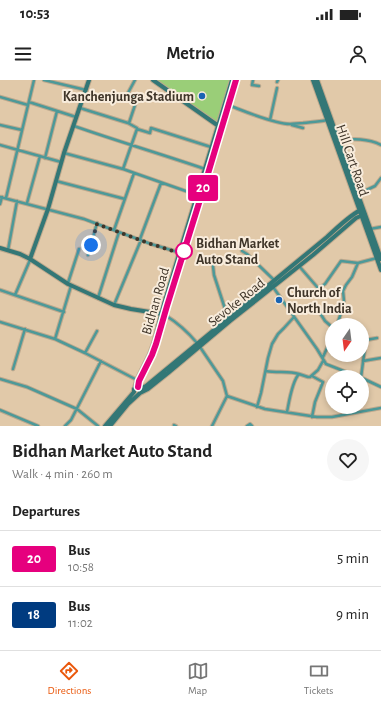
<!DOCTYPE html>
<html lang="en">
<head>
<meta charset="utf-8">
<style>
	:root { --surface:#fff; --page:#f6f6f6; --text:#222; --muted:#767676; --line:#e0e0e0; --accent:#ea580c }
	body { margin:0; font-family:"Alegreya Sans",sans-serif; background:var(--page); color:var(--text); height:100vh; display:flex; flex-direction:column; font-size:15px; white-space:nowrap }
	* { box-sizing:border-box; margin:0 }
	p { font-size:13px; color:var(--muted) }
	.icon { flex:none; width:22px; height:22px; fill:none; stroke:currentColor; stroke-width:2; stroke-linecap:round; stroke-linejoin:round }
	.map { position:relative; height:346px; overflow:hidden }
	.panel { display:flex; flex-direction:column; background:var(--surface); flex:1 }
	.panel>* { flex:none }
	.badge { padding:0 8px; border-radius:3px; font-size:14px; line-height:26px }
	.needle { width:26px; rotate:194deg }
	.buttons { position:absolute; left:325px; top:238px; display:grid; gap:8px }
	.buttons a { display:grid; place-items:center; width:44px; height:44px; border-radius:50%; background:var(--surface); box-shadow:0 2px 6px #0003; font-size:20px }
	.you { position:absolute; width:20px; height:20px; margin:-10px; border:3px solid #fff; border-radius:50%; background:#1a73e8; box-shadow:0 0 0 6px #1a73e833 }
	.map>.badge { position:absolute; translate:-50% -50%; box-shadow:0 0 0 2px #fff }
	h2 { padding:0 12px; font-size:15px; line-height:36px }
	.round { display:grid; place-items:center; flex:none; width:42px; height:42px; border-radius:21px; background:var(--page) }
	.headline { display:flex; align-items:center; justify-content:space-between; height:68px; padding:0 12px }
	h1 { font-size:19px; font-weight:700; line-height:30px }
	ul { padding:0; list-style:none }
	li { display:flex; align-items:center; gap:12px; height:56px; padding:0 12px; border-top:1px solid var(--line) }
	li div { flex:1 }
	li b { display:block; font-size:15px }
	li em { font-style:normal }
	li .badge { min-width:44px; font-weight:700; text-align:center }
	.status { display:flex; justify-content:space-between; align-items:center; height:28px; padding:0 20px; background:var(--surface); direction:ltr }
	.status svg { height:11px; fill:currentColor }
	header { display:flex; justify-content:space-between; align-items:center; height:52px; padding:0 12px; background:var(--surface); font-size:18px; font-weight:700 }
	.dock { display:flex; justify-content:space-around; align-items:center; height:56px; border-top:1px solid var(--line); background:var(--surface); font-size:11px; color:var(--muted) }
	.dock a { display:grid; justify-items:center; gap:2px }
	.dock .on { color:var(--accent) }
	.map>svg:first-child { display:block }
	.garden { fill:#9ace78 }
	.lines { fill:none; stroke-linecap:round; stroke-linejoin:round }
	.street-casing { stroke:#bda88d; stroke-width:4.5 }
	.secondary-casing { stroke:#bda88d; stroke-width:6 }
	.street { stroke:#4d9998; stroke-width:2.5 }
	.secondary { stroke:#337776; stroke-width:4 }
	.line-casing { stroke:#fff; stroke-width:9 }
	.line { stroke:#e6007e; stroke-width:6 }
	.walk { stroke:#3f3529; stroke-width:4; stroke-dasharray:0 7.2 }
	.poi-dot { fill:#1964b3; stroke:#f8ecdc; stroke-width:1.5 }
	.stop-dot { fill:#fff; stroke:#e6007e; stroke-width:2 }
	.labels { text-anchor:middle; stroke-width:4; stroke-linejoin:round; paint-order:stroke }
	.poi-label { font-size:14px; font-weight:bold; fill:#3f3529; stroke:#f8ecdc; text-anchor:end }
	.street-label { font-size:14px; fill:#3f3529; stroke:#f8ecdc }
	.stop-label { font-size:14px; font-weight:bold; fill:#3f3529; stroke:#f8ecdc; text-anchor:start }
</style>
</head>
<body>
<div class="status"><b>10:53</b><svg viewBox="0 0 49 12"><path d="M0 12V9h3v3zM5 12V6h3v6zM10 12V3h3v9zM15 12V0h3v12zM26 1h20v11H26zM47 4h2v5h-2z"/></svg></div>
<header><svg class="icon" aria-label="menu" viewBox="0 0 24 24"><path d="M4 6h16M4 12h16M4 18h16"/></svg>Metrio<svg class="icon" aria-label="person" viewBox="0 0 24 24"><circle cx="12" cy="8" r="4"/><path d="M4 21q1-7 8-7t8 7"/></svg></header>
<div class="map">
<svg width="381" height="346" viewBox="0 0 381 346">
	<rect width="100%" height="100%" fill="#e1c9a9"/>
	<path class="garden" d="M156,0H230L218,44Z"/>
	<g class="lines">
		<g class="street-casing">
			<path id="street" d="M44,0L86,10
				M253,0L252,5L259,6
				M277,2L278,0
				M0,17L28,25
				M29,22L76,37
				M228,25C244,31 274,44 290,44C294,44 299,43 303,43C312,42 318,42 327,40
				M80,28L128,43L137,48V49L123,89
				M270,40L277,8
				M129,43L137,19L128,13L135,0
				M0,45L22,50
				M292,45L303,48
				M74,46C117,61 161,74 205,89
				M137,49L150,53L151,48L211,67
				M339,60C353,59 368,58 381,65
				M0,65L61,82
				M64,73L123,89L197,115
				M45,78L57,31
				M56,101L125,119
				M358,114L375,106L381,98
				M0,117L84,139L151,164L181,173
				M6,118L34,0
				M27,123L40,76
				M0,124L2,117
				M370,149L381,147
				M114,150L134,93
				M140,159L161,103
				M8,170L17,121
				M242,171L247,174L274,200
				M88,175L97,143
				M213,186L214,195L228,238
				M299,186L318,208L322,206L325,204L341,181L358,183L377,178
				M68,203L79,169
				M273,207L317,269L326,284L359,297
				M0,210L64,232
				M15,215L30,180
				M98,218L119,152
				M114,225L141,160
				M320,233L325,241L332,247
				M165,235C178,243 187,251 197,263
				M0,242L55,259L85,273L137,300
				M337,245L343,227L344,221L343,211L346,205L352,197L358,183
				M55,259L71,206
				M200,267L223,301L224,305L227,316L212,346
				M85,273L97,251
				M323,277L332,257
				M363,281L381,278
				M13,289L25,249
				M266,291C277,293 289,291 299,294
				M361,297L366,260L377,258
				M362,298L381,307
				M0,299L27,307L77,329L98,346
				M227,316L265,329L317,337H332L381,328
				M257,327L261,313L268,278L272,264L278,254L284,248L294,237
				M0,330L38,346
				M287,332C289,322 292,301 299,294L308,297H310L318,290L323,281
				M312,337L315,322L323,302L312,296
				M174,345L176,346
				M65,346L71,340L101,281
				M247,346L250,344L252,346"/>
		</g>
		<g class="secondary-casing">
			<path id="secondary" d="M153,0L220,47
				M313,0L381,190
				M317,0L381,179
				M0,168L20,174L30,179L68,204L114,225L131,229L162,234
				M30,179L48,129L64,73L89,0
				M157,262L167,225L236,0
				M135,308L137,300L150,274L154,263L164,224L232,0
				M140,309L146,306L327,157C337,148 352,133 363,129
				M140,313L148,309L168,293L230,241L313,175L356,138L365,134
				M105,346L134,312V309L136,307
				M110,346L128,324L140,313L141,310"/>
		</g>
		<use href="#street" class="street"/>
		<use href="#secondary" class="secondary"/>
	</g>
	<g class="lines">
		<g class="line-casing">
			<path id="line" d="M138,307L139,301L152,275L156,264L167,226L204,107L236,0"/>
		</g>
		<use href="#line" class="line"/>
		<path class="walk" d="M91,165L97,144L151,164L183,174L184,171"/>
	</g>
	<g class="poi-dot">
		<circle cx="202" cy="16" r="4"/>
		<circle cx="279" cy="220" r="4"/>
	</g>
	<circle class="stop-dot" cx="184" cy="171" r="8"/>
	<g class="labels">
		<g class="poi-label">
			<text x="194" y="21">Kanchenjunga Stadium</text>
			<text x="287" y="217" text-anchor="start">Church of<tspan x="287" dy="16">North India</tspan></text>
		</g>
		<g class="street-label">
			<text transform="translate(353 80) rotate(71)" y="5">Hill Cart Road</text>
			<text transform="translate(155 221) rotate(-74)" y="5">Bidhan Road</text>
			<text transform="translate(236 222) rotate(-39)" y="5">Sevoke Road</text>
		</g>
		<g class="stop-label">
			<text x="196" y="168">Bidhan Market<tspan x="196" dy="16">Auto Stand</tspan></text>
		</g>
	</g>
</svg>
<div class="buttons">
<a><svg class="needle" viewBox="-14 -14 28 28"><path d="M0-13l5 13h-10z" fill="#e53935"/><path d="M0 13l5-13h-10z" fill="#767676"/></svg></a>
<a><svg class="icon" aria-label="locate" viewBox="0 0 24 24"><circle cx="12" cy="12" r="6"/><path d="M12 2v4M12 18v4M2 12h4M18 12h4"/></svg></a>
</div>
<div class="you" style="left:91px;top:165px"></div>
<b class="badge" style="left:203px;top:108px;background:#e6007e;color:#fff">20</b>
</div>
<section class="panel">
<div class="headline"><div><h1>Bidhan Market Auto Stand</h1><p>Walk · 4 min · 260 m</p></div><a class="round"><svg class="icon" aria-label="heart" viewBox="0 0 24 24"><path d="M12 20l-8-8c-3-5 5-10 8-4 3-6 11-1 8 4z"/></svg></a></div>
<h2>Departures</h2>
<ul>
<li><span class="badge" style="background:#e6007e;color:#fff">20</span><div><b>Bus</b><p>10:58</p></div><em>5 min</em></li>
<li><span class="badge" style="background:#003b80;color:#fff">18</span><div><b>Bus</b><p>11:02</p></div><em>9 min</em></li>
</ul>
</section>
<nav class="dock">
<a class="on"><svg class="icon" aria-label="directions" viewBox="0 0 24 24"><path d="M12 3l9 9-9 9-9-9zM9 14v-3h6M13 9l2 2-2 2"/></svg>Directions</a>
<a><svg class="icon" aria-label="map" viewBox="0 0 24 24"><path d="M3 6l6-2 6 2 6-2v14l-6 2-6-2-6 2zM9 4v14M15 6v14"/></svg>Map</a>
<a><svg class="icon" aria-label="tickets" viewBox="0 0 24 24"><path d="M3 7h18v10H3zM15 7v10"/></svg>Tickets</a>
</nav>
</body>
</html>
